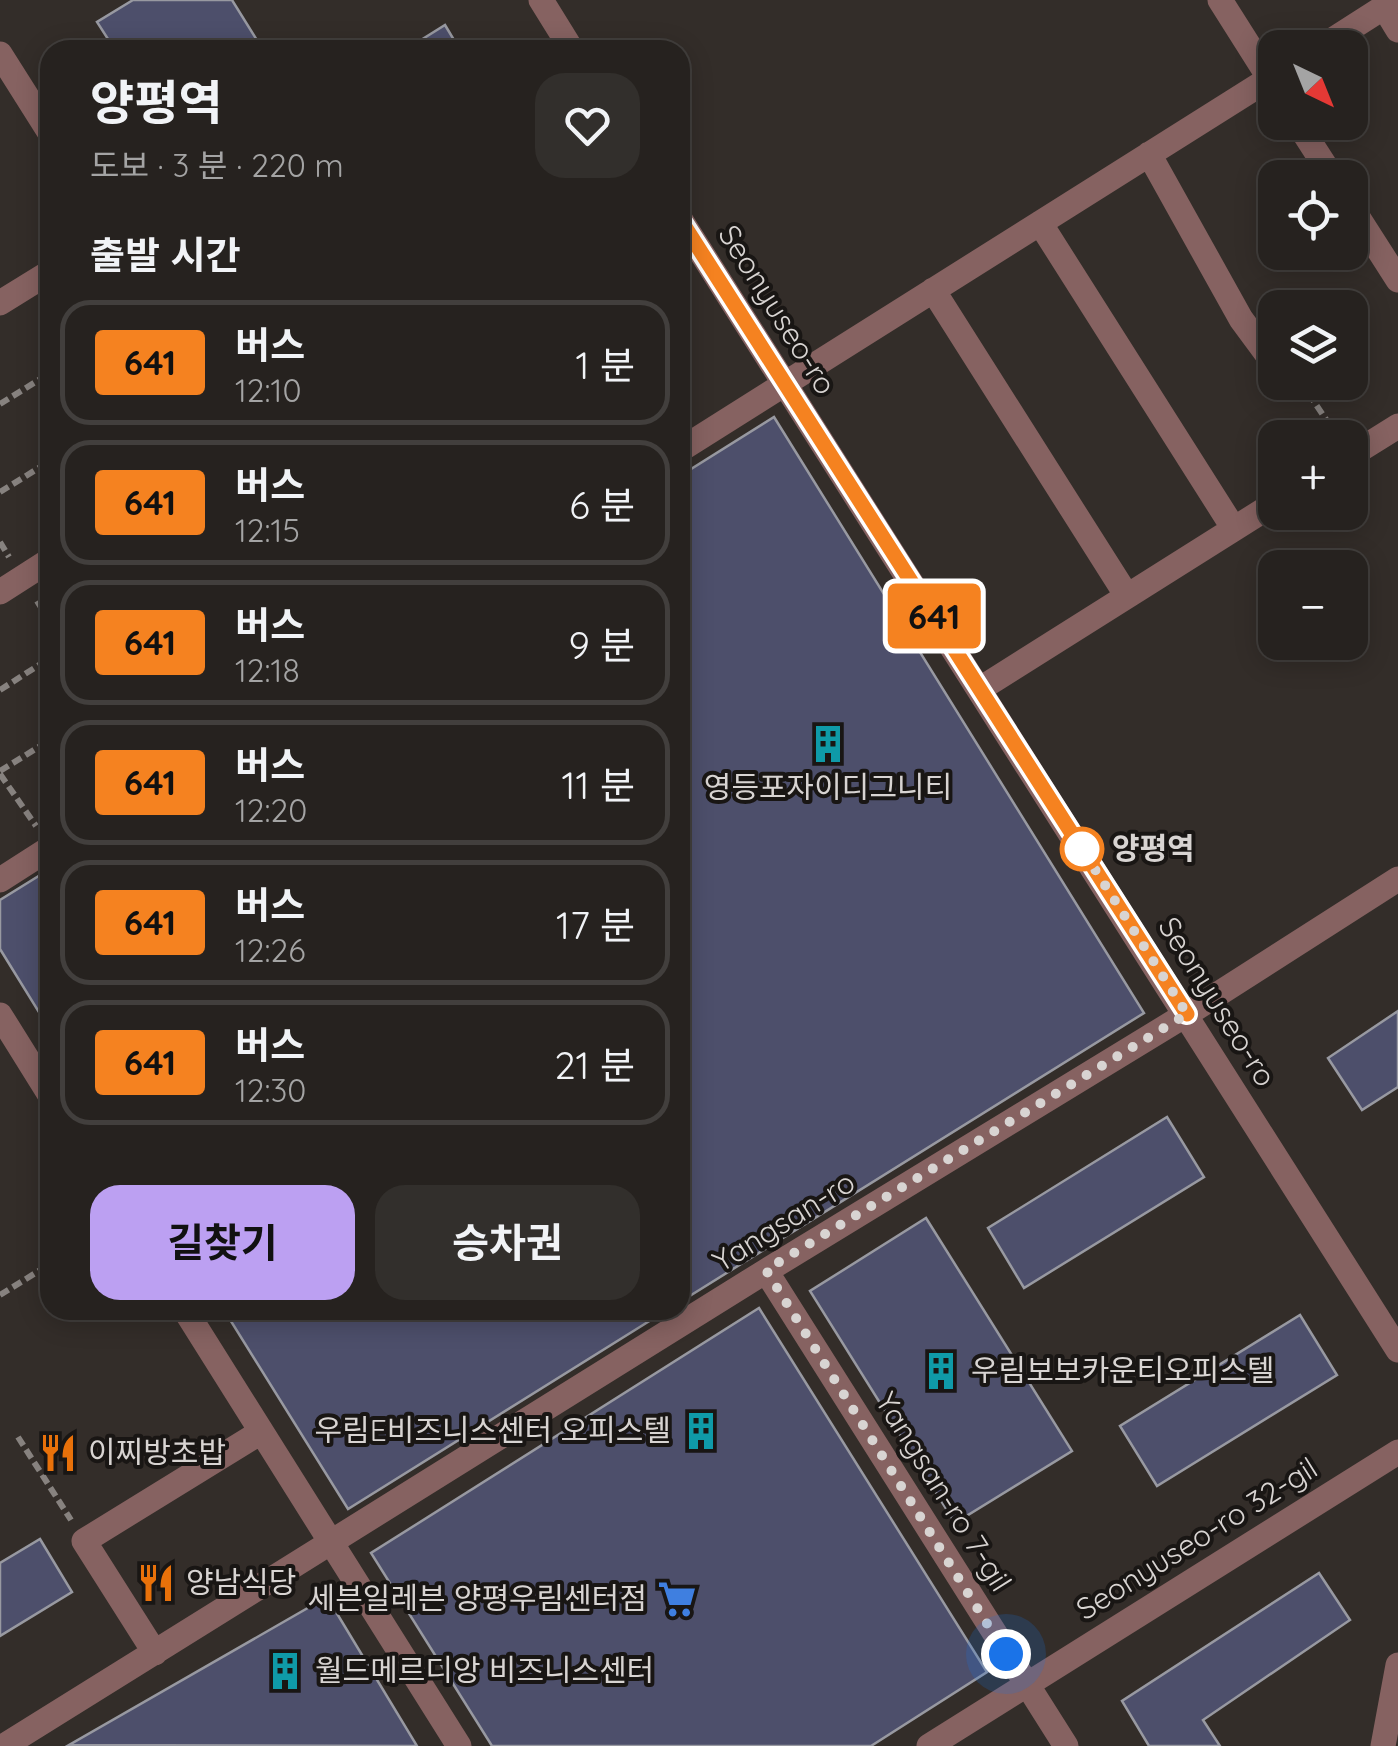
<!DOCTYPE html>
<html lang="ko">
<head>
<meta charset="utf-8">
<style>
	:root { --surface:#26221f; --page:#322f2c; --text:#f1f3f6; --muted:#a4a4a4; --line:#423f3d; --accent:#bca0f2 }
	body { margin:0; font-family:Quicksand,"Noto Sans KR",sans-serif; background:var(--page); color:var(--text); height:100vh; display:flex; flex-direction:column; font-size:38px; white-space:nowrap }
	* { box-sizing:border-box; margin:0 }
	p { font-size:32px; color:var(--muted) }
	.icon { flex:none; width:55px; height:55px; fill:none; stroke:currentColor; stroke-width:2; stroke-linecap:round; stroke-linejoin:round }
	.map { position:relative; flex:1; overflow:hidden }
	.sheet { position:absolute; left:40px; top:40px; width:650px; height:1280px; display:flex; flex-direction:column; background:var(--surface); border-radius:30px; box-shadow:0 5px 25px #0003,0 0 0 2px var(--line) }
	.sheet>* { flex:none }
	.badge { padding:0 20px; border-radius:8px; font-size:35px; line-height:65px }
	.needle { width:65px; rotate:137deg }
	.controls { position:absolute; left:1258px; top:30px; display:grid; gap:20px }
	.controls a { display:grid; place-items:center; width:110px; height:110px; border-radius:20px; background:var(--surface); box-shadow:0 5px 25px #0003,0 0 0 2px var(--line); font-size:50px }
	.you { position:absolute; width:50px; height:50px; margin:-25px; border:8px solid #fff; border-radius:50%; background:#1a73e8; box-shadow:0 0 0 15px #1a73e833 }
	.map>.badge { position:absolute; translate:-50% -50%; box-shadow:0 0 0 5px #fff }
	h2 { padding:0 50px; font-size:38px; line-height:90px }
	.round { display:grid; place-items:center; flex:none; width:105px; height:105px; border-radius:30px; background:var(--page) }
	.headline { display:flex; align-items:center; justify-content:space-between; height:170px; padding:0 50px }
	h1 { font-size:48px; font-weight:700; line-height:75px }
	.action { display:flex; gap:20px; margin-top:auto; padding:20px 50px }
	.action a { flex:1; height:115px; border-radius:30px; background:var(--accent); color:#111; font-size:40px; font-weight:700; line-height:115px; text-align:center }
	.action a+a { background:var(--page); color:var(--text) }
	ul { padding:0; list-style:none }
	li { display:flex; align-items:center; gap:30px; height:125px; margin:0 20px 15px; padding:0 30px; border:5px solid var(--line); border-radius:30px }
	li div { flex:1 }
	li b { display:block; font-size:38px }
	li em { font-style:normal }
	li .badge { min-width:110px; font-weight:700; text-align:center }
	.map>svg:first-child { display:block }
	.building { fill:#4d4f6b; stroke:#9899a1; stroke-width:2.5 }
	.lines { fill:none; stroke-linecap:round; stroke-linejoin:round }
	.path { stroke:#87827f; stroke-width:6; stroke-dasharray:10 5; stroke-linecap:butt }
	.minor { stroke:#866261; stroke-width:25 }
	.line-casing { stroke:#fff; stroke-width:22 }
	.line { stroke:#f58220; stroke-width:15 }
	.walk { stroke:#d8d4d2; stroke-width:10; stroke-dasharray:0 18 }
	.stop-dot { fill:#fff; stroke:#f58220; stroke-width:5 }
	.labels { text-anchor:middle; stroke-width:8; stroke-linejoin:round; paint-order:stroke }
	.street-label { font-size:30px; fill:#d8d4d2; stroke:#191614 }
	.poi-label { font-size:30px; fill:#d8d4d2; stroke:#191614; text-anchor:start }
	.stop-label { font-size:30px; font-weight:bold; fill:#d8d4d2; stroke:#191614; text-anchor:start }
</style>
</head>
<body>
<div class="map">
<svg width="1398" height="1746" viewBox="0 0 1398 1746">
	<rect width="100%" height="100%" fill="#332d29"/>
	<path class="building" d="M133,0H232L263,50H115L97,22Z
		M445,25L460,50H405Z
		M774,417L1144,1013L680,1302V476Z
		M50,869V1030L0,949V900Z
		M1398,1011V1087L1362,1110L1328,1058Z
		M1167,1117L1204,1177L1024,1288L988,1228Z
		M926,1218L1072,1451L955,1523L810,1291Z
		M759,1308L987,1672L871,1746H492L371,1553Z
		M224,1310H667L348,1509Z
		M1300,1315L1337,1375L1157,1486L1120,1426Z
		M40,1539L72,1592L0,1636V1563Z
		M1319,1573L1350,1620L1203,1720L1220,1746H1149L1122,1701Z
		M327,1597L417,1746L69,1745Z"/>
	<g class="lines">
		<path class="path" d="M1295,386L1309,394L1335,433
			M0,404L50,373
			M0,492L50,461
			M0,542L9,557
			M37,601L50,622
			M0,690L50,658
			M0,771L50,740
			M0,774L36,826
			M0,1295L50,1264
			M18,1437L71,1520"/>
		<path class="minor" d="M541,0L572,50
			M1220,0L1275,87
			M1384,7L1398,30
			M1320,48L1395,0
			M0,54L50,133
			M1297,122L1333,178
			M1149,154L1241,319L1275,365
			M1350,205L1398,280
			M680,219L1398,1350
			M1040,223L1234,529
			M933,290L1127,596
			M0,303L50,272
			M680,450L1275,75
			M1350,456L1398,426
			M0,592L50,560
			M980,689L1275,503
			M0,880L50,848
			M0,1015L50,1095
			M766,1271L1066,1746
			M185,1310L459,1746
			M155,1653L84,1541L261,1432
			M4,1746L766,1271L1187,1014L1398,879
			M929,1746L1398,1452
			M1383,1746L1398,1665"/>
	</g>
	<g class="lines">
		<g class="line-casing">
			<path id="line" d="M680,219L1187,1014"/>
		</g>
		<use href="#line" class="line"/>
		<path class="walk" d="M1006,1654L766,1270L1187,1014L1082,849"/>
	</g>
	<defs>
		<g id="building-bare" transform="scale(3)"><path d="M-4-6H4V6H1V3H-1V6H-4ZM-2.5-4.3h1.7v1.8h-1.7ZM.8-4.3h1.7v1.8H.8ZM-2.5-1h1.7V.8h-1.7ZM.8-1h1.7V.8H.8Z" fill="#0f9aa8" stroke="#191614" stroke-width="2.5" paint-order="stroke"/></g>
		<g id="restaurant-bare" transform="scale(3)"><path d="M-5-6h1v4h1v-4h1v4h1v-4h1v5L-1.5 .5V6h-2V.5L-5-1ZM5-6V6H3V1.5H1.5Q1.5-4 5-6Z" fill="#e8710a" stroke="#191614" stroke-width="2.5" paint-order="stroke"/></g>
		<g id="supermarket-bare" transform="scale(3)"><path d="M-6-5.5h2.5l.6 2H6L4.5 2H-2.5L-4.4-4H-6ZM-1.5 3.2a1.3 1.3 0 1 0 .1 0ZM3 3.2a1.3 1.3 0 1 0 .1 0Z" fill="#3f7fe0" stroke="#191614" stroke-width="2.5" paint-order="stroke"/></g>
	</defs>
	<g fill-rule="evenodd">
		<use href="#building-bare" x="828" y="744"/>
		<use href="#building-bare" x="941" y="1371"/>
		<use href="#building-bare" x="701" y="1431"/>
		<use href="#restaurant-bare" x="58" y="1453"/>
		<use href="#restaurant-bare" x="156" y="1583"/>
		<use href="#supermarket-bare" x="677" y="1599"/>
		<use href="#building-bare" x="285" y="1671"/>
	</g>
	<circle class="stop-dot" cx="1082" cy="849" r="20"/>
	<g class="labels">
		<g class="street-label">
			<text transform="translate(777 310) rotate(58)" y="10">Seonyuseo-ro</text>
			<text transform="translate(1217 1002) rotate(58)" y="10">Seonyuseo-ro</text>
			<text transform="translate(784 1222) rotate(-32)" y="10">Yangsan-ro</text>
			<text transform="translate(943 1492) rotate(58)" y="10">Yangsan-ro 7-gil</text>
			<text transform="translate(1197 1539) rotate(-32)" y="10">Seonyuseo-ro 32-gil</text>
		</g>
		<g class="poi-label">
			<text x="828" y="798" text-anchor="middle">영등포자이디그니티</text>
			<text x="971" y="1381">우림보보카운티오피스텔</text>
			<text x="671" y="1441" text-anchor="end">우림E비즈니스센터 오피스텔</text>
			<text x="88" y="1463">이찌방초밥</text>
			<text x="186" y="1593">양남식당</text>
			<text x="647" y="1609" text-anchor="end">세븐일레븐 양평우림센터점</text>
			<text x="315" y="1681">월드메르디앙 비즈니스센터</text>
		</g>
		<g class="stop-label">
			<text x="1112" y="859">양평역</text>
		</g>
	</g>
</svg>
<div class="controls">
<a><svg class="needle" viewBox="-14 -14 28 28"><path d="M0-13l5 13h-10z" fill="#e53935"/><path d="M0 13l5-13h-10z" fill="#a4a4a4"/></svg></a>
<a><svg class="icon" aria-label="locate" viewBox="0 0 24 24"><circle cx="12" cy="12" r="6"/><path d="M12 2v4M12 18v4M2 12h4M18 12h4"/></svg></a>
<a><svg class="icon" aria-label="layers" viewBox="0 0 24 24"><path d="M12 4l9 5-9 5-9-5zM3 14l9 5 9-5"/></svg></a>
<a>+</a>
<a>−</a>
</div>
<div class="you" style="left:1006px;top:1654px"></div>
<b class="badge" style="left:934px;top:616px;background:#f58220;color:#111">641</b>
<section class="sheet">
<div class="headline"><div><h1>양평역</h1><p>도보 · 3 분 · 220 m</p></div><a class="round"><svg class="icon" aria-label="heart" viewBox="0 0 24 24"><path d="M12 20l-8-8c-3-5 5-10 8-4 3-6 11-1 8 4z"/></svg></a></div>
<h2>출발 시간</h2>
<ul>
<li><span class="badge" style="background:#f58220;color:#111">641</span><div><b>버스</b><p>12:10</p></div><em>1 분</em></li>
<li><span class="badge" style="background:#f58220;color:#111">641</span><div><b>버스</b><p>12:15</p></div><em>6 분</em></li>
<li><span class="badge" style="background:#f58220;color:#111">641</span><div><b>버스</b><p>12:18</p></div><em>9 분</em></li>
<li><span class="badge" style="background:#f58220;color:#111">641</span><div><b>버스</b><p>12:20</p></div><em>11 분</em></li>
<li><span class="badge" style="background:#f58220;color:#111">641</span><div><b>버스</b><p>12:26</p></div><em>17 분</em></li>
<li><span class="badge" style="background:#f58220;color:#111">641</span><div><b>버스</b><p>12:30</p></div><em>21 분</em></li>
</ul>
<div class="action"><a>길찾기</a><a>승차권</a></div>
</section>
</div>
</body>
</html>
